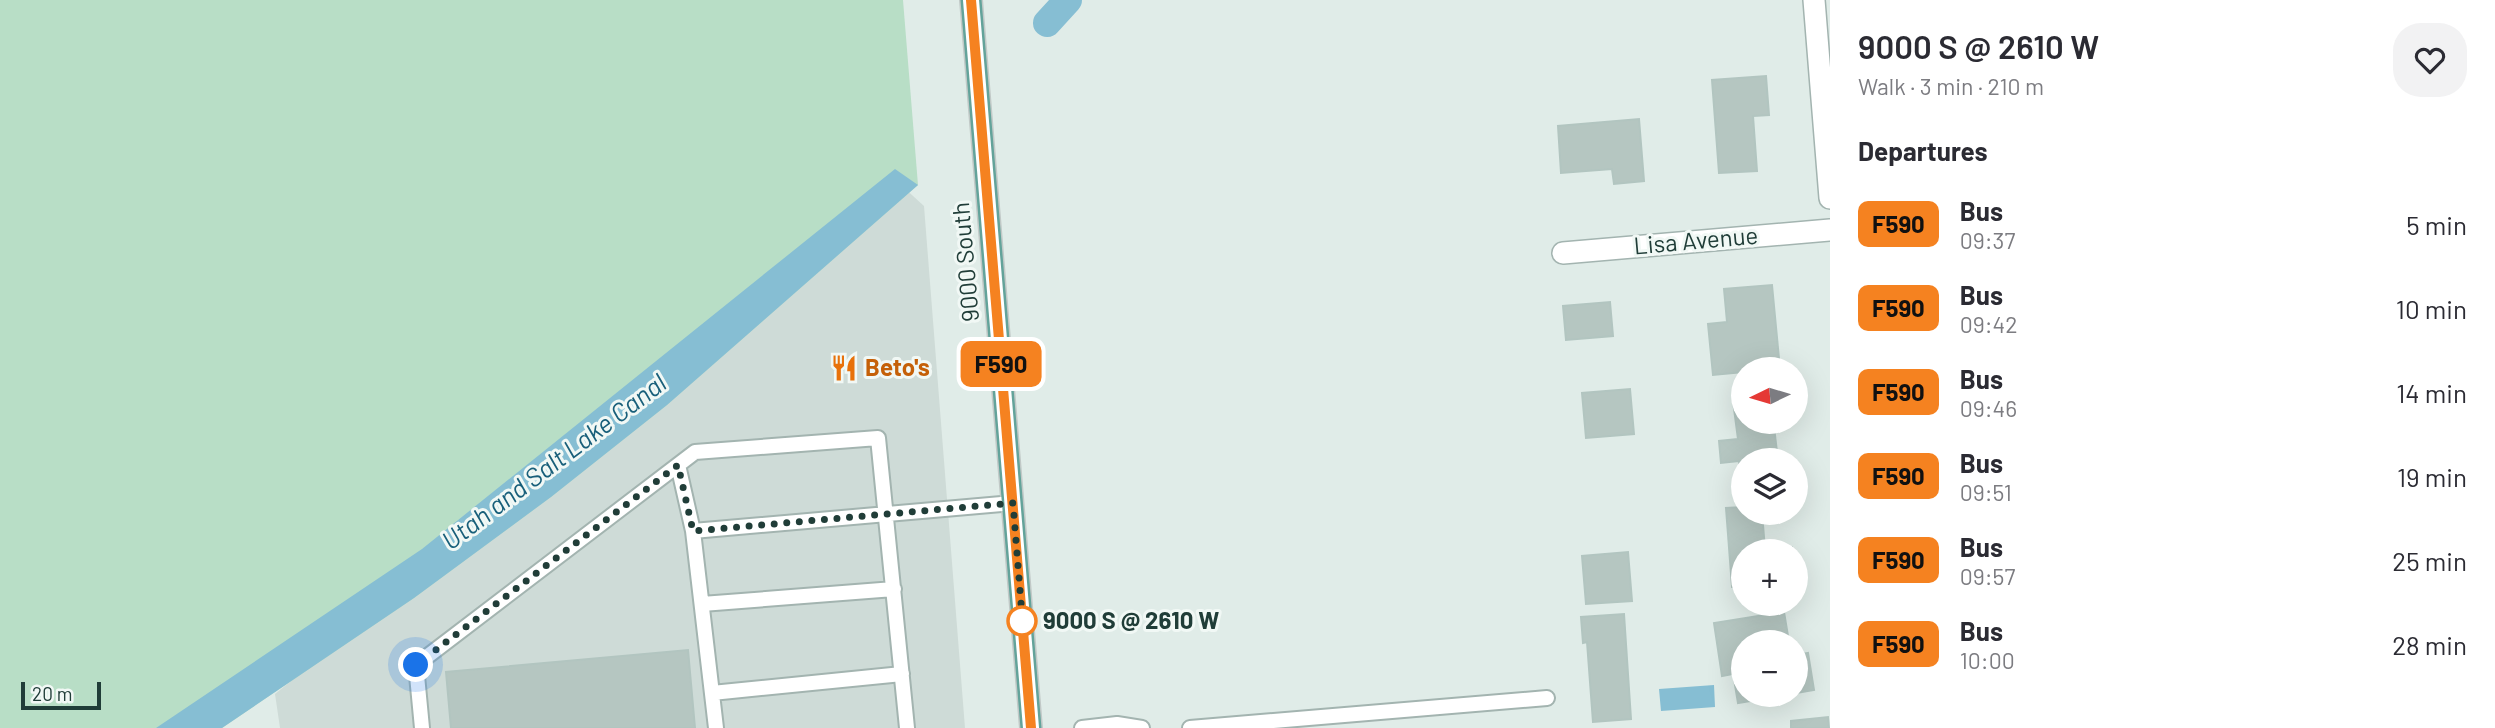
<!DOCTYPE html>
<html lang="en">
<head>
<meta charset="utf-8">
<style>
	:root { --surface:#fff; --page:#f2f2f3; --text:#2b2b33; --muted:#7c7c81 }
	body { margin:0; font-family:Barlow,sans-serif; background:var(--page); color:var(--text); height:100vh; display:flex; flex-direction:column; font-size:26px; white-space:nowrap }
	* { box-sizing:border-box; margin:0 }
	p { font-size:23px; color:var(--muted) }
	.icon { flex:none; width:38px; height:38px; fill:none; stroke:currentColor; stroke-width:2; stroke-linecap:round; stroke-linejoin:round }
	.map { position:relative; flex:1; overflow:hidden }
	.drawer { display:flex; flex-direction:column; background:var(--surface); width:665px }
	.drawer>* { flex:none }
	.badge { padding:0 14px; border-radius:10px; font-size:24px; line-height:46px }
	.needle { width:46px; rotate:265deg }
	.tools { position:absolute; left:1731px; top:357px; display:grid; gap:14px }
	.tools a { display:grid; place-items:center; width:77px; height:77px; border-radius:50%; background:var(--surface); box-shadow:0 7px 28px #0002; font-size:35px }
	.scale { position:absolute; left:21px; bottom:18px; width:80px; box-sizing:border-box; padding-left:7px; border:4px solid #203d38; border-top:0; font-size:19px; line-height:24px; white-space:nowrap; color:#203d38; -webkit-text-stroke:5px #f1f8f5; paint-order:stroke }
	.you { position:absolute; width:35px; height:35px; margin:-18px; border:5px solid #fff; border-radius:50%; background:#1a73e8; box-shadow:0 0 0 10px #1a73e833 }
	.map>.badge { position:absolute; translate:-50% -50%; box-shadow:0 0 0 4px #fff }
	h2 { padding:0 28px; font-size:26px; line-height:63px }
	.round { display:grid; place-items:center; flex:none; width:74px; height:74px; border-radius:28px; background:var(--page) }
	.overview { display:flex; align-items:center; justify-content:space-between; height:119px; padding:0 28px }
	h1 { font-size:33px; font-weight:600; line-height:52px }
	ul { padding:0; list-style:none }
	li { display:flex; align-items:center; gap:21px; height:84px; padding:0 28px }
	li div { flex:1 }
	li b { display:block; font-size:26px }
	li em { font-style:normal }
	li .badge { min-width:77px; font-weight:700; text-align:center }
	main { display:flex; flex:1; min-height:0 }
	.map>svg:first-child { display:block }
	.built { fill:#cedbd7 }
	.green { fill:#b8dec6 }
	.water { fill:#86bed3 }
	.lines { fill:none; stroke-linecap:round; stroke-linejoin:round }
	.canal { stroke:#86bed3; stroke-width:28 }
	.building { fill:#b5c6c1; stroke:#b2c5c0; stroke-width:2 }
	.lane-casing { stroke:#a3b4b0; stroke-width:18 }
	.street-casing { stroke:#a3b4b0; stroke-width:24 }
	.primary-casing { stroke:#c1c9c7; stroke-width:24 }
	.lane { stroke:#fff; stroke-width:14 }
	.street { stroke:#fff; stroke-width:21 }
	.primary { stroke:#63a39a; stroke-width:21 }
	.line-casing { stroke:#fff; stroke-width:16 }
	.line { stroke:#f58220; stroke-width:10 }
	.walk { stroke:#203d38; stroke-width:7; stroke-dasharray:0 12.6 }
	.stop-dot { fill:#fff; stroke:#f58220; stroke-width:3.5 }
	.labels { text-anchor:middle; stroke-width:6; stroke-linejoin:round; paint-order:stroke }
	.street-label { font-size:24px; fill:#203d38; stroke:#f1f8f5 }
	.food-label { font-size:24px; font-weight:bold; fill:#c56008; stroke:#f1f8f5; text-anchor:start }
	.stop-label { font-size:24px; font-weight:bold; fill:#203d38; stroke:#f1f8f5; text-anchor:start }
	.water-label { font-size:26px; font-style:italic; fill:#185f7a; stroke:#f1f8f5 }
</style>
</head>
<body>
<main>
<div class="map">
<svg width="1830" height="728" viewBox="0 0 1830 728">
	<rect width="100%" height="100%" fill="#e0ece8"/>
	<path class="built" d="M901,185L924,206L965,728H280L275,694Z"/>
	<path class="green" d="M0,0H903L918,185L667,405L551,497L414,598L222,728H0Z"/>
	<path class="water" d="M895,169L918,185L667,405L551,497L414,598L222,728H156L422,549Z
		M1714,685L1715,707L1661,711L1659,689Z"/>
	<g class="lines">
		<path class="canal" d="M1047,23L1068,0"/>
	</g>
	<path class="building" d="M1766,76L1769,115L1753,116L1757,171L1719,173L1712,80Z
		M1639,119L1644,181L1614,184L1612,169L1561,173L1558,126Z
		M1772,285L1780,369H1743V372L1713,375L1708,324L1727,322L1724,289Z
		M1610,302L1613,336L1566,340L1563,306Z
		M1630,389L1634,434L1586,438L1582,393Z
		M1743,400V422H1783V426L1774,427L1778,460H1743L1742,484L1739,461L1721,463L1719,441L1738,439L1733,401Z
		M1743,507V513H1762L1765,549L1792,547V551H1743V586L1732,587L1726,508Z
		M1628,552L1632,601L1586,604L1582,556Z
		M1784,612L1789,642H1743V672L1722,676L1714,623Z
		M1624,614L1631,719L1593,722L1587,642L1583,643L1581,617Z
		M688,650L695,728H451L446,672Z
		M1808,653L1814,690L1796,693V655Z
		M1743,677V695H1786L1738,703L1734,679Z
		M1828,717L1829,728H1791V721Z"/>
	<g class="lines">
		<g class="lane-casing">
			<path id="lane" d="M678,465L693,531L1013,503
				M693,531L716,728
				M702,604L894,589
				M712,693L902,674
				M422,728L416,665L695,452L878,438L907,728
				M1082,728L1117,724L1142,728
				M1190,728L1547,698"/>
		</g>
		<g class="street-casing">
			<path id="street" d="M1814,0L1830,198
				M1563,253L1830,230"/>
		</g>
		<g class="primary-casing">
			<path id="primary" d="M971,0L1031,728"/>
		</g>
		<use href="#lane" class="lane"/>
		<use href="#street" class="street"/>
		<use href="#primary" class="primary"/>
	</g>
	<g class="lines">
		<g class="line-casing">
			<path id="line" d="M971,0L1031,728"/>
		</g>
		<use href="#line" class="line"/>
		<path class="walk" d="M416,665L678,465L693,531L1013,503L1023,628L1022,621"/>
	</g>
	<defs>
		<g id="restaurant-bare" transform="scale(2.1)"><path d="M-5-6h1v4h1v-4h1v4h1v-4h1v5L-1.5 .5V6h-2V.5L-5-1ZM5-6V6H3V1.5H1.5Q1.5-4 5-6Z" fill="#e8710a" stroke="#f1f8f5" stroke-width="2.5" paint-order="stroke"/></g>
	</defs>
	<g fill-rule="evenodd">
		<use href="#restaurant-bare" x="844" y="368"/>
	</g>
	<circle class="stop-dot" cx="1022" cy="621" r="14"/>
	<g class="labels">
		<g class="street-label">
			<text transform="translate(1696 241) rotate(-5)" y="8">Lisa Avenue</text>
			<text transform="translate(966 262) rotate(-95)" y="8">9000 South</text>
		</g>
		<g class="food-label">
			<text x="865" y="376">Beto's</text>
		</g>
		<g class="stop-label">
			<text x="1043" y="629">9000 S @ 2610 W</text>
		</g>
		<g class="water-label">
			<text transform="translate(554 462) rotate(-37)" y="9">Utah and Salt Lake Canal</text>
		</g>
	</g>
</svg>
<div class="tools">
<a><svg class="needle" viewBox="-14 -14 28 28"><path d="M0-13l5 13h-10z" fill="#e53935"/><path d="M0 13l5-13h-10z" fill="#7c7c81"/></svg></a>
<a><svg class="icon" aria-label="layers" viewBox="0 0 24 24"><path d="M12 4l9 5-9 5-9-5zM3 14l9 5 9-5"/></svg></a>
<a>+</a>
<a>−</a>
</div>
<div class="scale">20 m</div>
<div class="you" style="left:416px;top:665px"></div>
<b class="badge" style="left:1001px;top:364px;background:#f58220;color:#111">F590</b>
</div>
<section class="drawer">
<div class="overview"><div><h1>9000 S @ 2610 W</h1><p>Walk · 3 min · 210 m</p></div><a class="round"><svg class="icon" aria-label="heart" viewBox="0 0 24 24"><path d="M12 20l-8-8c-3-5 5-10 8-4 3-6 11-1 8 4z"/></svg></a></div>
<h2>Departures</h2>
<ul>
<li><span class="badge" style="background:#f58220;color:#111">F590</span><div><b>Bus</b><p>09:37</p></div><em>5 min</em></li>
<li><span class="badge" style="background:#f58220;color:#111">F590</span><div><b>Bus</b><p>09:42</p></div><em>10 min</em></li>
<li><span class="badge" style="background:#f58220;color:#111">F590</span><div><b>Bus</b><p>09:46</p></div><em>14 min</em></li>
<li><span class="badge" style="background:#f58220;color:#111">F590</span><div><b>Bus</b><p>09:51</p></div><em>19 min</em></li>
<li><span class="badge" style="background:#f58220;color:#111">F590</span><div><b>Bus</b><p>09:57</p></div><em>25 min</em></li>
<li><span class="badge" style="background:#f58220;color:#111">F590</span><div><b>Bus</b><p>10:00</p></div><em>28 min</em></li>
</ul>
</section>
</main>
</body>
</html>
